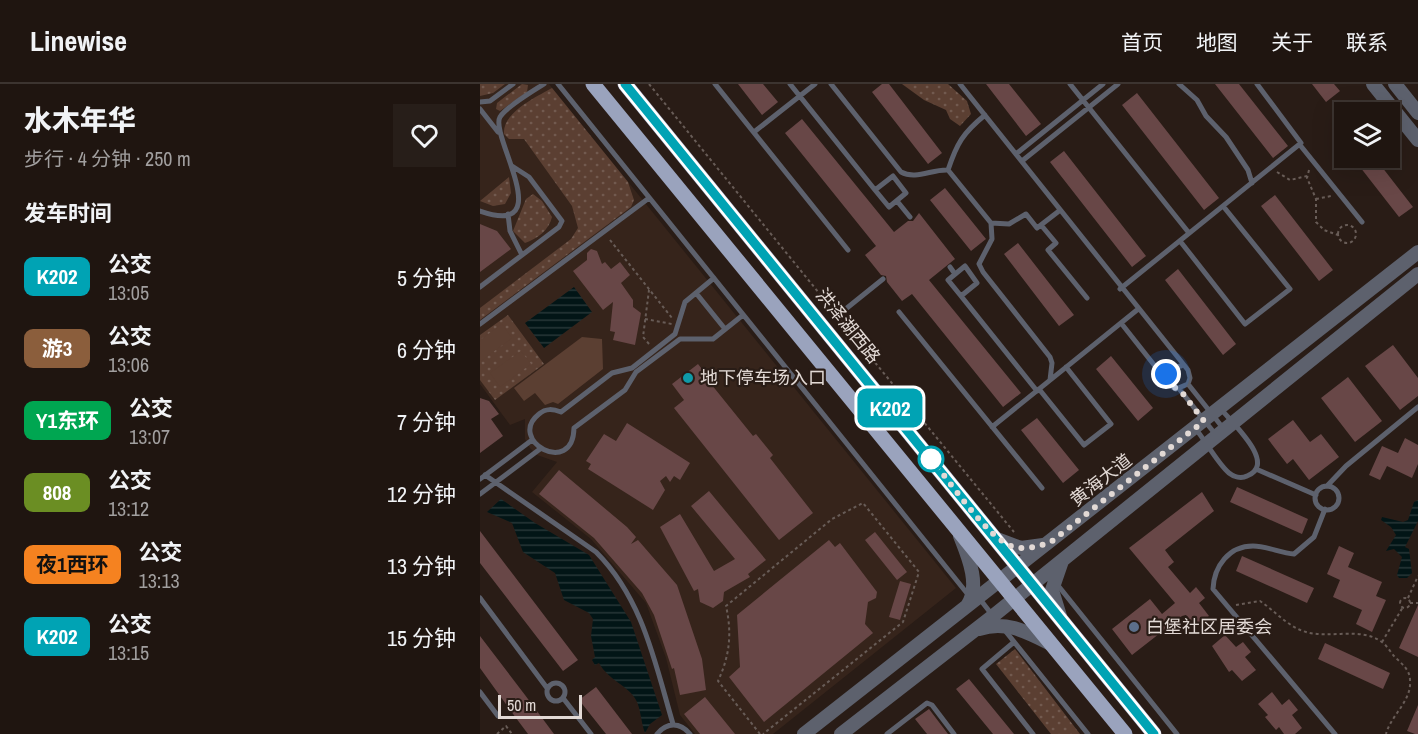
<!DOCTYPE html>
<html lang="zh">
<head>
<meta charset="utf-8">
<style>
	:root { --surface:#1f1510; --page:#271e19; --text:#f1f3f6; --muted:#a19f9f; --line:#3c3430 }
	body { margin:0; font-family:"Archivo Narrow","Noto Sans SC",sans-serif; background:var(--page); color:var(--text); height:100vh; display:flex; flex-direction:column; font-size:22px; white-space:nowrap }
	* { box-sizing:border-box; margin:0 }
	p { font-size:20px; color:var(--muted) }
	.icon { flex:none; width:33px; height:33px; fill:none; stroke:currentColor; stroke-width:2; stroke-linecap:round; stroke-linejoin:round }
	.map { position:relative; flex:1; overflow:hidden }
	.details { display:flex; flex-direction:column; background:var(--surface); width:480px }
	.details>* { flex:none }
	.badge { padding:0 12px; border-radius:9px; font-size:21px; line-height:39px }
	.tools { position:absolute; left:854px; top:18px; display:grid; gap:12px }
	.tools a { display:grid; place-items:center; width:66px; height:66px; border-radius:0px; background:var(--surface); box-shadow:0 6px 24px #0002,0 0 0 2px var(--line); font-size:30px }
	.scale { position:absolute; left:18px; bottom:15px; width:84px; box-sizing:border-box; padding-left:6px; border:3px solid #e2d9d5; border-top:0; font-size:16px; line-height:21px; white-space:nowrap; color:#e2d9d5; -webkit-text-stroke:4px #291c16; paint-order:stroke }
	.you { position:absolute; width:30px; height:30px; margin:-15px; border:4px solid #fff; border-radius:50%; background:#1a73e8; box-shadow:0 0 0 9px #1a73e833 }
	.map>.badge { position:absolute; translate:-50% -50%; box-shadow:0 0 0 3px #fff }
	h2 { padding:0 24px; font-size:22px; line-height:54px }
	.round { display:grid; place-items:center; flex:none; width:63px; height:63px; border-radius:0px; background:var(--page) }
	.head { display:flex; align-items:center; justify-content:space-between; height:102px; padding:0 24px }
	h1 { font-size:28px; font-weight:800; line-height:45px }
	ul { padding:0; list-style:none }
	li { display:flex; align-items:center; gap:18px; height:72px; padding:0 24px }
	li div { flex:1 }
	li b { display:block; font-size:22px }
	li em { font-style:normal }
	li .badge { min-width:66px; font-weight:700; text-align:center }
	header { display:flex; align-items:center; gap:36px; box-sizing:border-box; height:84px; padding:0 30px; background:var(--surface); border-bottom:2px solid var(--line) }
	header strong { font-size:28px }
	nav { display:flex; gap:33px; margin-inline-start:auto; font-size:21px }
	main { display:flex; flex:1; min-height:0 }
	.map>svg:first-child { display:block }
	.built { fill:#36241b }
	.grass { fill:url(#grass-dots) }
	.garden { fill:#5b3f32 }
	.water { fill:url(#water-rules) }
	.building { fill:#684747 }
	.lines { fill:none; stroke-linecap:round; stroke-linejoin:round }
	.path { stroke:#685c57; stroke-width:2; stroke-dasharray:3 3; stroke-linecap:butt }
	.service { stroke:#5d616d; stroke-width:5 }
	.tertiary { stroke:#5d616d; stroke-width:14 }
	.primary { stroke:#9aa3bd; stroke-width:15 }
	.line-casing { stroke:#fff; stroke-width:14 }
	.line { stroke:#00a3b4; stroke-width:9 }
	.walk { stroke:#e2d9d5; stroke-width:6; stroke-dasharray:0 10.8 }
	.culture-dot { fill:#0f9aa8; stroke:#291c16; stroke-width:2 }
	.stop-dot { fill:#fff; stroke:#00a3b4; stroke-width:3 }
	.service-dot { fill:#5c6f8a; stroke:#291c16; stroke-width:2 }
	.labels { text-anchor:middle; stroke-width:4.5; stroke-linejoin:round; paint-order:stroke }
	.street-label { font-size:18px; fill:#e2d9d5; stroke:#291c16 }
	.poi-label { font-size:18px; fill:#e2d9d5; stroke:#291c16; text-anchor:start }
</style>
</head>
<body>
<header>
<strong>Linewise</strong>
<nav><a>首页</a><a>地图</a><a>关于</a><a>联系</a></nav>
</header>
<main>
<section class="details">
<div class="head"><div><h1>水木年华</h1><p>步行 · 4 分钟 · 250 m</p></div><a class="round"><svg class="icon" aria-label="heart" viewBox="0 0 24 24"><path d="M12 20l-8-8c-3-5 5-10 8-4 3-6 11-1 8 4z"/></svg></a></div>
<h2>发车时间</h2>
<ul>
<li><span class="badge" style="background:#00a3b4;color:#fff">K202</span><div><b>公交</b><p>13:05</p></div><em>5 分钟</em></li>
<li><span class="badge" style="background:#8b5e3c;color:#fff">游3</span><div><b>公交</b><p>13:06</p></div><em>6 分钟</em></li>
<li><span class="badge" style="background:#00a651;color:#fff">Y1东环</span><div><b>公交</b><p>13:07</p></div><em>7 分钟</em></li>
<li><span class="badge" style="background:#6b8e23;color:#fff">808</span><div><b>公交</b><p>13:12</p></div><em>12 分钟</em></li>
<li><span class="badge" style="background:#f58220;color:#111">夜1西环</span><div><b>公交</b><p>13:13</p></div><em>13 分钟</em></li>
<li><span class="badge" style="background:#00a3b4;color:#fff">K202</span><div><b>公交</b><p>13:15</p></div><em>15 分钟</em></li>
</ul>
</section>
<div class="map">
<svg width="938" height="650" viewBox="0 0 938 650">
	<defs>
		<pattern id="grass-dots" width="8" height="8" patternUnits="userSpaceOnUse" patternTransform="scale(1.5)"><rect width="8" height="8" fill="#5b3f32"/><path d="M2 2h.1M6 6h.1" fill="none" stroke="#725a4f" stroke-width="1.8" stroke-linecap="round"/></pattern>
		<pattern id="water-rules" width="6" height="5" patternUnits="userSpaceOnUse" patternTransform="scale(1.5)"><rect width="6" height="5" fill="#021516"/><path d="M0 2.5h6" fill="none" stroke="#273637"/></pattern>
	</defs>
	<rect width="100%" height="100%" fill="#291c16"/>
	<path class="built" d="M0,0H69L476,504L293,650H215L200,631L186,574L166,519L111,455L52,408L77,378L57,371L50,364L45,355V335L30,341L0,300Z"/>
	<path class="grass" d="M0,0H25L13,9L0,12Z
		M42,0L48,1L47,8L20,27L16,25L17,19Z
		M422,0H468L487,17L491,30L480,42L470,35L466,26L444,16Z
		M72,4L148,98L154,116L151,123L0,236V224L91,155L98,144L92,122L44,55H29L24,50C22,29 56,13 72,4Z
		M29,93L31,109L25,120L13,122L0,117Z
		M53,110L62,117L72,133C69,146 57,155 45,159L33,147L46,115Z
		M28,231L64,280L15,316L0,296V251Z
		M535,565L600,650H571L516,580Z"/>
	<path class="garden" d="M22,240L32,254L1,277L0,256Z
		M102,253L122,255L123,285L78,320L73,318L65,321L55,309L44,317L34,304Z
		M41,267L51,280L20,303L10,289Z"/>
	<path class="water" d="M94,203L112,228L64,264L45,239Z
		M21,415L55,439L109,471L151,538L182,631L170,640L165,649C161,639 161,625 156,616C148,601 129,597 119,579L115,581L112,576L115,573L111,552L113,535L109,529L84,516L75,489L43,468L32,439L7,428Z
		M938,416V437L925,463L929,465L932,489L927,494H919L917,491L922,473L914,465L906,467L916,451L911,443L901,436L902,433L923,438L928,436L934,418Z"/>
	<path class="building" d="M258,0H283L298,18L282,31Z
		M402,0H409L462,69L448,80L392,8Z
		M506,0H529L561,40L546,52Z
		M735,0H759L808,62L793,74Z
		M832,0H854L860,7L846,18Z
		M657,9L739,114L724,126L642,21Z
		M322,35L414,148L428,137H433L439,129L475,175L449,196L541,309L523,323L432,210L422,217L407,198L406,192L401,191L385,171L396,162L305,49Z
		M584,67L666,172L652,183L570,78Z
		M873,74H895L933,123L919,133Z
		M465,104L506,155L491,167L450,116Z
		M795,111L853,186L839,197L781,122Z
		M0,140L17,147L31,165L0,188Z
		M538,159L594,231L579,242L524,170Z
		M111,165L117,167L122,180L125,178L131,185L140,178L150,191L141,199L153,216V223L161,229L155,261L133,256L135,248L130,247L133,218L123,226L93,187L107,176V169Z
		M698,185L756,260L743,271L685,196Z
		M913,261L938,294V312L920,326L885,282Z
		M631,272L673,324L658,337L616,285Z
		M218,280L225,289L223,290L273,352L276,350L293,371L290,374L333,429L299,456L194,324L204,316L192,300Z
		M868,293L902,337L875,358L841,314Z
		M0,314L9,317L19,330L11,335L23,352L0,369Z
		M557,334L599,386L583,399L541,346Z
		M813,336L830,358L841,350L859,373L829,396L813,375L807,380L788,355Z
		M147,339L210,379L200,396L194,392L190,398L186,392L180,397L185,406L173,426L108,385L111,380L106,377L124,350L136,357Z
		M925,354L938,361V380L932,394L907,382L900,396L889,391L902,362L918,369Z
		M79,386L147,443L156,453L151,460L158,456L197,501L222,575L226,606L200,611L194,584L192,585L174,531L162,509L114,454L59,410Z
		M757,403L828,435L822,450L750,418Z
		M229,407L286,476L268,490L270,493L244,508L243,517L233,524L220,518L218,505L214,507L180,443L200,430L234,487L255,475L211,422Z
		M722,408L734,427L685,466L694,478L688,483L710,509L716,503L725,514L719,519L729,532L716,543L706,531L702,532L652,571L632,545L670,515L682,530L695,519L649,464Z
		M0,447L98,576L83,587L0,479Z
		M395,448L427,488L417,496L385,456Z
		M349,456L355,463L360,459L397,508L396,514L388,518L385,540L393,549L284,638L249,593L260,583L257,531Z
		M859,462L874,469L868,483L902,498L896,512L906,516L892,548L876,540L882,526L853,513L860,496L847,490Z
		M762,472L834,504L827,519L756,487Z
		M420,497L431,500L420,536L409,533Z
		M938,521V573L919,564Z
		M745,551L756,563L763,558L771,568L765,573L776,586L762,597L752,586L749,588L732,562Z
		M0,552L45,611L74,650H48L36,634L0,584Z
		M845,559L910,589L903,605L838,575Z
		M489,595L534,650H513L476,605Z
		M116,603L152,650H126L99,616Z
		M792,608L802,621L809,615L818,626L812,631L822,644L815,650H804L799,643L796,646L785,633L788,631L778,620Z
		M225,613L255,650H220L204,630Z
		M938,621V650H935L927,647Z
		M449,625L468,650H447L435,635Z"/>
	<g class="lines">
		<path class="path" d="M169,0L352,225
			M829,86L827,94L836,115V138L844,146L858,151
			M797,88L810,96L827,92
			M836,115L851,112
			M858 150a9 9 0 1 1 18 0a9 9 0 1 1-18 0Z
			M130,156L192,234
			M165,235L192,240
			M361,237L534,448
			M169,260L163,253L169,206
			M920 519a5 5 0 1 1 10 0a5 5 0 1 1-10 0Z
			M928,514L938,492
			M930,519H938
			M756,521L780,517C795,527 808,543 826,548C849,555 883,542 903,559C908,563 911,569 915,573C922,580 930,586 930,596C932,617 911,631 906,650
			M902,558L923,523
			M17,650L26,642L32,650
			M280,650L238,597C250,571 252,549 246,522L352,435L383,419L439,488L423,538L283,650"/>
		<path class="service" d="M78,0L490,513
			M235,0L368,166
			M310,0L395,106
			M351,0L421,88C436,96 452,85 468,86L511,139L512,155L499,180L503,188L570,273L572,279L570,296
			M480,0L708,286L710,294L708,300L696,305L689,301L686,290L690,284L701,282
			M590,0L709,149
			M699,0L717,16L726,32L746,53L768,86L772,99
			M0,18L10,17L33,0
			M0,25L18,48
			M274,48L335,0
			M820,61L882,138
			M536,70L623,0
			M542,77L638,0
			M468,86C477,59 483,49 505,31
			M413,92L426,109L409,123L395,106Z
			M417,117L430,133
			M0,127C80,155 9,51 20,33C26,23 53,7 64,0
			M28,130L30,147L42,171
			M511,139L529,140L546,130L557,144L579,127
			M561,141L576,159L568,166L607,214
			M700,157L765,240L810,205L743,122
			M485,182L497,199L481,212L468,196Z
			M470,183L475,190
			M234,194L205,218L195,250L152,284L132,289L81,328C73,325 66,324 59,330C26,356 93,394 94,344L145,306L156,288L200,255H233L263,231
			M0,203L79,143L82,137L49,93L32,82
			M640,205L821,59L777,0
			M216,209L245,245
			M481,212L557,307
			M419,228L562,404
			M357,232L403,195
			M641,239L686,296
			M0,240L169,114
			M708,300L743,344
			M559,305L604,361L631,340L586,283
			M700,306L736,351
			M512,343L657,226
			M715,344C725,356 738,380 749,389C754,393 761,395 767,392C798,380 752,339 741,325
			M776,385L836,411
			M5,391L116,468C163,515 175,579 193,640
			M0,395L52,356
			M847,402L866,382L938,323
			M835 414a12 12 0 1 1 24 0a12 12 0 1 1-24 0Z
			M0,410L60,365
			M845,425L834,453L814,470C801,469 786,462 773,462C749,462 734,482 733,505L855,650
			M576,499L697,650
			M0,514L67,604
			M499,514L513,532
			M523,544L608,650
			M534,558L502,585L553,650
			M67 608a9 9 0 1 1 18 0a9 9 0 1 1-18 0Z
			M0,608L18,632
			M83,614L111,650
			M177,650C187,638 200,638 210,650
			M407,650L447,619L452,621L474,650"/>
		<path class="tertiary" d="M893,0L938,56
			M915,0L938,29
			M480,452C488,472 501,502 487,522
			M517,455L541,464L563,461
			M580,532L572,506L582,477
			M499,545C526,536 547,548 571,560
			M324,650L938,168
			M361,650L513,532L938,190"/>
		<path class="primary" d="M113,0L645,650
			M145,0L674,650"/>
	</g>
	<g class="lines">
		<g class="line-casing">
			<path id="line" d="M145,0L674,650"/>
		</g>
		<use href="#line" class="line"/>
		<path class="walk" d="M451,375C470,397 508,456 534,463C547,466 559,462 571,458L724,337L700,306L689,301L686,290"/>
	</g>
	<circle class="culture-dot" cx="208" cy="294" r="6"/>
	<circle class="stop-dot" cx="451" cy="375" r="12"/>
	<circle class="service-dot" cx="654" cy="543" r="6"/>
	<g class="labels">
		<g class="street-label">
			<text transform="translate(368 242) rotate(51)" y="6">洪泽湖西路</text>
			<text transform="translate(621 396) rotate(-38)" y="6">黄海大道</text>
		</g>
		<g class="poi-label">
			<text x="220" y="300">地下停车场入口</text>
			<text x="666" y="549">白堡社区居委会</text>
		</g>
	</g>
</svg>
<div class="tools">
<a><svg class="icon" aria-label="layers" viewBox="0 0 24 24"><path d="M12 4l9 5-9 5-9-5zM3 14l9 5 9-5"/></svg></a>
</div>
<div class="scale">50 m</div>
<div class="you" style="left:686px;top:290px"></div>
<b class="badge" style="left:410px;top:324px;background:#00a3b4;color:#fff">K202</b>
</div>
</main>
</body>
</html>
